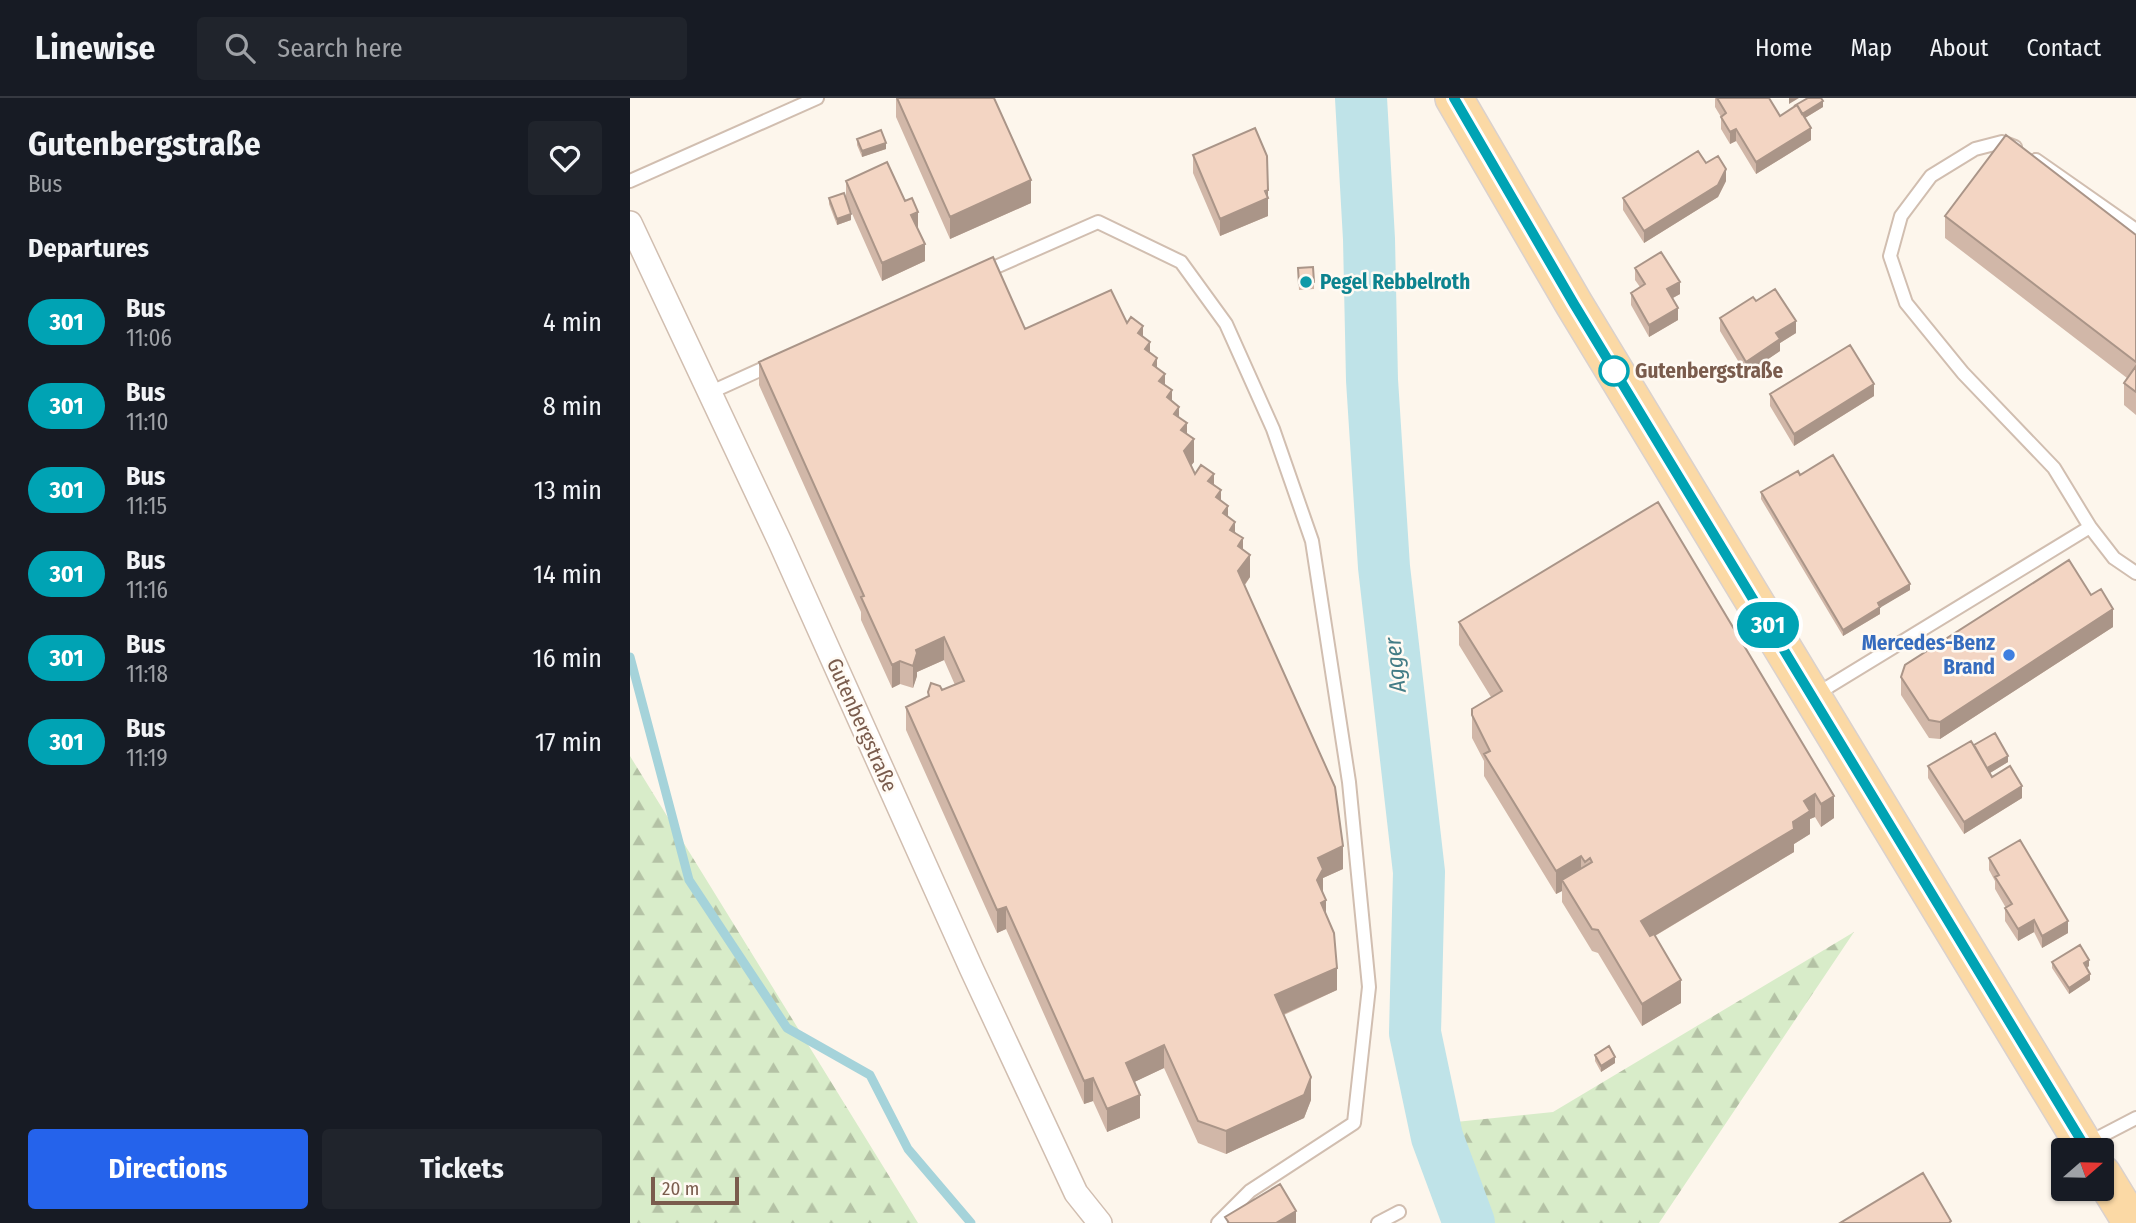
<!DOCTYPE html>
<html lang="en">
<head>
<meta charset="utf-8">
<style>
	:root { --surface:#171b24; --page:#20242c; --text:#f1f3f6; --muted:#9ea1a6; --line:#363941; --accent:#2563eb }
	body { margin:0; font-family:"Fira Sans Condensed",sans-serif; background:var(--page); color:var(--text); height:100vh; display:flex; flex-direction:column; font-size:26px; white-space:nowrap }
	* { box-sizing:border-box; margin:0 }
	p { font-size:23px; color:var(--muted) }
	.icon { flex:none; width:38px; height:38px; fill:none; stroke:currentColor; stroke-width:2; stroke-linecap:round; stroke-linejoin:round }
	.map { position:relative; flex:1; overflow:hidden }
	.side { display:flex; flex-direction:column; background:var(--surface); width:630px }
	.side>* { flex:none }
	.badge { padding:0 14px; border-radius:23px; font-size:24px; line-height:46px }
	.needle { width:46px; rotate:70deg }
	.tools { position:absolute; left:1421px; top:1040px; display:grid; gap:14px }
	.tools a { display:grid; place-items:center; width:63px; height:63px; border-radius:7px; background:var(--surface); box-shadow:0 2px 5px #0004; font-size:35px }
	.scale { position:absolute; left:21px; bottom:18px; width:88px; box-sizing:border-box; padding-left:7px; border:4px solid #7a5c4d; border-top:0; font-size:19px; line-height:24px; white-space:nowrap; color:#7a5c4d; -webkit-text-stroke:5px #fffaf3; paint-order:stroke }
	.map>.badge { position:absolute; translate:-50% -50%; box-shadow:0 0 0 4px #fff }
	h2 { padding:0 28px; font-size:26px; line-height:63px }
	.round { display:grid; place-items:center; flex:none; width:74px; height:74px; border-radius:7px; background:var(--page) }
	.summary { display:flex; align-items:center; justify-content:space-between; height:119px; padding:0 28px }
	h1 { font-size:33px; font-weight:700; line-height:52px }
	.action { display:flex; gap:14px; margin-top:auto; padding:14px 28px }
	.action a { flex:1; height:80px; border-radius:7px; background:var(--accent); color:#fff; font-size:28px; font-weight:700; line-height:80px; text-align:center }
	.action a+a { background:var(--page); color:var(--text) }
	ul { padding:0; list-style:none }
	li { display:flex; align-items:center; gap:21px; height:84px; padding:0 28px }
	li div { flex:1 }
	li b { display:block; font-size:26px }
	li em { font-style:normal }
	li .badge { min-width:77px; font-weight:700; text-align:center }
	header { display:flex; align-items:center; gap:42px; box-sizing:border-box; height:98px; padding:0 35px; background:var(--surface); border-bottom:2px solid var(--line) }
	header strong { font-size:33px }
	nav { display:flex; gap:38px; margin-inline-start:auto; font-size:24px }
	.search { width:490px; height:63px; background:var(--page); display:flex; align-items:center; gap:18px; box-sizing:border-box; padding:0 24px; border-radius:7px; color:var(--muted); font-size:26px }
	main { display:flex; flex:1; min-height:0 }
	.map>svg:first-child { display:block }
	.forest { fill:url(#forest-firs) }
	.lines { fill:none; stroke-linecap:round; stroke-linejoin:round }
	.stream { stroke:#a5d3da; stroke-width:9 }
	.river { stroke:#bfe3e8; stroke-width:52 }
	.lane-casing { stroke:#d1beb0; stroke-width:16 }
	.street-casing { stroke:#d1beb0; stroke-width:26 }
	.primary-casing { stroke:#dad1cd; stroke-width:40 }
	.lane { stroke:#fff; stroke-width:12 }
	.street { stroke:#fff; stroke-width:23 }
	.primary { stroke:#fbd9a5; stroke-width:37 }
	.wall { fill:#d1b7a8 }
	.shaded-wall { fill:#aa9588 }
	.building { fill:#f3d5c3; stroke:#aa9588; stroke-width:2 }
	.line-casing { stroke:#fff; stroke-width:16 }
	.line { stroke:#00a3b4; stroke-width:10 }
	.culture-dot { fill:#0f9aa8; stroke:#fffaf3; stroke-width:2.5 }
	.stop-dot { fill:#fff; stroke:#00a3b4; stroke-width:3.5 }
	.shop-dot { fill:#3f7fe0; stroke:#fffaf3; stroke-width:2.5 }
	.labels { text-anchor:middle; stroke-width:5; stroke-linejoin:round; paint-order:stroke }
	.culture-label { font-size:21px; font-weight:bold; fill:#0d838f; stroke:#fffaf3; text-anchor:start }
	.stop-label { font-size:21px; font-weight:bold; fill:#7a5c4d; stroke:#fffaf3; text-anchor:start }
	.shop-label { font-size:21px; font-weight:bold; fill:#366cbe; stroke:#fffaf3; text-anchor:end }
	.street-label { font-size:21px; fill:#7a5c4d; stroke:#fffaf3 }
	.water-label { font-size:23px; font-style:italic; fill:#437c86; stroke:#fffaf3 }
</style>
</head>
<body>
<header>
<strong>Linewise</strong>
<div class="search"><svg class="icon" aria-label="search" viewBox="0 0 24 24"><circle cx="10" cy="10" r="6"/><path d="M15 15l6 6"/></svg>Search here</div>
<nav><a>Home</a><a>Map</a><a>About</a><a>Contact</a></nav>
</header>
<main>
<section class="side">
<div class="summary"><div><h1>Gutenbergstraße</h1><p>Bus</p></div><a class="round"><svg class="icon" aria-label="heart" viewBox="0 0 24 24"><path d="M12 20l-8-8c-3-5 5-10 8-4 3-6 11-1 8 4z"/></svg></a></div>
<h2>Departures</h2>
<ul>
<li><span class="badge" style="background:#00a3b4;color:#fff">301</span><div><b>Bus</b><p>11:06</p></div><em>4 min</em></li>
<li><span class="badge" style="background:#00a3b4;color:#fff">301</span><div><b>Bus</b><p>11:10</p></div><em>8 min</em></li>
<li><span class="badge" style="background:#00a3b4;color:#fff">301</span><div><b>Bus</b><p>11:15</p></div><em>13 min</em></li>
<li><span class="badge" style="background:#00a3b4;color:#fff">301</span><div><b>Bus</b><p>11:16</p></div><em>14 min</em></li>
<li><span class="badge" style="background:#00a3b4;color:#fff">301</span><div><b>Bus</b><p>11:18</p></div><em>16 min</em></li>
<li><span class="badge" style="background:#00a3b4;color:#fff">301</span><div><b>Bus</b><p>11:19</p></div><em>17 min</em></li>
</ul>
<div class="action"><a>Directions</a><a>Tickets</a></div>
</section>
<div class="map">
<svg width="1506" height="1125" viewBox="0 0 1506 1125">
	<defs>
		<pattern id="forest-firs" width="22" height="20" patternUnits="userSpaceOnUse" patternTransform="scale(1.75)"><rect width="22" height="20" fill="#d8ecc9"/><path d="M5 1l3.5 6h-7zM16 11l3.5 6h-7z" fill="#b4c2a5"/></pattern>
	</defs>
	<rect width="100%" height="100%" fill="#fdf6ec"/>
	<path class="forest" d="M0,658L288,1125H0Z
		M1224,834L1029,1125H814L787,1028L923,1014Z"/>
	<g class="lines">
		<path class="stream" d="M0,559L59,782L157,930L240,977L278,1051L341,1125"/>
		<path class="river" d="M731,0L739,141L742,282L754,469L789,774L785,935L807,1039L839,1125"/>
		<g class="lane-casing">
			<path id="lane" d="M1385,49L1372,44L1345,51L1301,78L1271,118L1260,158L1276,205L1333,275L1424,370L1460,429L1484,460L1506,475
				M1406,62L1506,132
				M0,83L187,0
				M352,175L468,124L551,164L596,226L643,331L682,443L719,684L739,889L724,1025L620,1093L588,1125
				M79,295L143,266
				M1185,597L1460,429
				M1458,1045L1506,1020
				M748,1125L769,1114"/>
		</g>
		<g class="street-casing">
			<path id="street" d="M0,125L150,444L342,872L446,1095L470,1125"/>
		</g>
		<g class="primary-casing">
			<path id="primary" d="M824,0L944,206L1457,1052
				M1472,1076L1502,1125"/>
		</g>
		<use href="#lane" class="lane"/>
		<use href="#street" class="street"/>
		<use href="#primary" class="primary"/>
	</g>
	<path class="wall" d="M266,0H364L401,105L320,141L266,19Z
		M1085,0H1139L1150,18L1193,9L1175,20L1181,42L1126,76L1106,43L1100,46L1091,31V19L1085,9Z
		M227,41L256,51L232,59L227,47Z
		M563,57L638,110V118L590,138L563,75Z
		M1076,65L1096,83L1088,99L1014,145L993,112V100Z
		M216,83L288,131L295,163L252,183L216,102L221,122L207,127L199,106V100H216Z
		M1315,118L1506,137V317L1494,307V285L1497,280L1315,140Z
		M668,170L684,184V191L669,192Z
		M1005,170L1050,196L1043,200L1048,222L1019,239L1001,207V195L1010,189L1005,182Z
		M1126,203L1166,235L1150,245V253L1116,276L1090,233V220Z
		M395,231L513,239L557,336L564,364L561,368L565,376L584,387L613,451L620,479L615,487L713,771L693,780V795L707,892L654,917L681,1002L674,1020L596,1056L568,1045L534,970L504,984L510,1020L477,1034L463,1003L454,1006L376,831L367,835L276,632V609L298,599V594L312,592L325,587L314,562L287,574V578L283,590L270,586L262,590L231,522V514L129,287V264Z
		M1140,296L1244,298L1164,348L1140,308Z
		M1170,377L1280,492L1250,509V516L1213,538L1131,401V394Z
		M1028,404L1204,720L1191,729L1185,719L1180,721V736L1164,746V754L1025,838L1051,905L1012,928L968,855L962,853L932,804V793L926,796L854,678V663L842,640V611L861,599L829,547V524Z
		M1461,497L1483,529L1310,641L1299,640L1271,597V579Z
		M1344,647L1378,664L1360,675L1362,679L1392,700L1334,736L1298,680V668Z
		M1359,760L1438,835L1412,850L1404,834L1388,843L1375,823V810H1376L1365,791V783L1359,772Z
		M1422,864L1459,868L1457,870L1460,882L1439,896L1422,870Z
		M965,957L985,965L971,974L965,963Z"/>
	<path class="shaded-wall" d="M1159,0H1169L1159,6Z
		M1193,3V9L1170,23V17Z
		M1181,30V42L1126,76V64Z
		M1106,31V43L1100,46V34Z
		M256,45V51L232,59V53Z
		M1096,71V83L1088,99L1014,145V133Z
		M401,82V105L320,141V119Z
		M638,92V118L590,138V121Z
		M288,114V132L281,117Z
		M221,116V122L207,127V121Z
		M295,146V163L252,183V165Z
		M1050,184V196L1037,203V191Z
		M1048,210V222L1019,239V227Z
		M1166,223V235L1150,245V253L1116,276V264L1146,235Z
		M513,228V251L508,235Z
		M520,244V267L515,251Z
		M527,260V283L523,267Z
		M535,276V299L529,283Z
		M1244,286V298L1164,348V336Z
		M542,292V315L537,299Z
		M549,309V331L544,316Z
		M557,325V347L551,332Z
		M564,341V364L554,376V353Z
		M584,376V399L578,383Z
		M591,392V415L586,399Z
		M598,408V431L593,415Z
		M605,424V447L600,432Z
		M613,440V463L608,448Z
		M620,457V479L608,496V473Z
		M1280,486V492L1248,511V505Z
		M1250,509V516L1213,538V532Z
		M1483,511V529L1310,641V624Z
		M314,539V562L287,574V578L283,590V568L286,552Z
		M270,563V586L262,590V567Z
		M1378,658V664L1355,678V671Z
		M1392,688V700L1334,736V724Z
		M1185,696V719L1180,721V736L1164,746V754L1011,846V823L1163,724L1174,703Z
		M1204,698V720L1191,729V706Z
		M713,748V771L693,780V794L687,805L688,760Z
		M951,758V781L932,782V793L926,796V773Z
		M696,802V825L691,805Z
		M376,809V831L367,835V812Z
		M1404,822V834L1388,843V831Z
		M1438,823V835L1412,850V838Z
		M1459,862V868L1454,871V865Z
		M707,870V892L645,920V897Z
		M1460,876V882L1439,896V890Z
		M1051,882V905L1012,928V906Z
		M534,947V970L496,988V965Z
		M985,959V965L971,974V968Z
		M681,979V1002L674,1020L596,1056V1033Z
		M463,980V1003L454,1006V983Z
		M510,997V1020L477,1034V1011Z
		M666,1113V1125H646Z"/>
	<path class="building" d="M267,0H364L401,82L320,119Z
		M1087,0H1139L1150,18L1167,7L1181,30L1126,64L1106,31L1100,34L1091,19L1096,15Z
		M1178,0H1191L1193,3L1172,16L1167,7L1164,8Z
		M625,30L637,58L638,92L635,93L638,100L590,121L563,57Z
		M251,32L256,45L232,53L227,41Z
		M1376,37L1506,137V264L1315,118Z
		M1068,53L1076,65L1088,58L1096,71L1088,87L1014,133L993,100Z
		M257,64L275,103L282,100L288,114L281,117L295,146L252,165L216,83Z
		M214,95L221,116L207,121L199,100Z
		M1031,154L1050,184L1037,191L1048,210L1019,227L1001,195L1015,186L1005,170Z
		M363,159L395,231L481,192L497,225L501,219L513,228L508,235L520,244L515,251L527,260L523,267L535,276L529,283L542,292L537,299L549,309L544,316L557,325L551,332L564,341L554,353L565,376L571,367L584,376L578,383L591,392L586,399L598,408L593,415L605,424L600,432L613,440L608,448L620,457L608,473L705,689L713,748L688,760L693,771L687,782L696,802L691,805L704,835L707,870L645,897L681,979L674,997L596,1033L568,1023L534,947L496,965L510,997L477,1011L463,980L454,983L376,809L367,812L276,609L299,598L298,594L301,585L310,588L312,592L334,583L314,539L286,552L287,555L283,568L270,563L262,567L231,499L234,498L129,264Z
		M683,169L684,184L669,186L668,170Z
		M1145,191L1166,223L1146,235L1150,241L1116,264L1090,220L1123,199L1126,203Z
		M1220,247L1244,286L1164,336L1140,296Z
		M1506,268V294L1494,285Z
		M1203,357L1280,486L1248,505L1250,509L1213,532L1131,394L1168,373L1170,377Z
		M1028,404L1204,698L1191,706L1185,696L1174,703L1180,713L1163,724L1164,731L1011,823L1020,838L1024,836L1051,882L1012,906L968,832L962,831L932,782L962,764L960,760L955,764L951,758L926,773L854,656L860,653L842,617V611L872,593L829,524Z
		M1439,462L1461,497L1471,491L1483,511L1310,624L1299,622L1271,579L1275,567Z
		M1365,635L1378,658L1357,670L1344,647Z
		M1341,643L1362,679L1380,668L1392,688L1334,724L1298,668Z
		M1390,742L1438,823L1412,838L1404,822L1388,831L1375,810L1382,806L1365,779L1369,777L1359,760Z
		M1450,847L1459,862L1454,865L1460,876L1439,890L1422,864Z
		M979,948L985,959L971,968L965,957Z
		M1293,1075L1321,1123L1319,1125H1210Z
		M650,1086L666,1113L646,1125H599L595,1119Z"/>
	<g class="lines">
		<g class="line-casing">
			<path id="line" d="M824,0L944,206L1457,1052"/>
		</g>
		<use href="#line" class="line"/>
	</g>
	<circle class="culture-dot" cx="676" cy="184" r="7"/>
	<circle class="stop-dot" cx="984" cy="273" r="14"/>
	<circle class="shop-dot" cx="1379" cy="557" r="7"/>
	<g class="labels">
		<g class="culture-label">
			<text x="690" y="191">Pegel Rebbelroth</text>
		</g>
		<g class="stop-label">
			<text x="1005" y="280">Gutenbergstraße</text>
		</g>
		<g class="shop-label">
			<text x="1365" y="552">Mercedes-Benz<tspan x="1365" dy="24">Brand</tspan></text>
		</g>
		<g class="street-label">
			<text transform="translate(232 627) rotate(66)" y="7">Gutenbergstraße</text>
		</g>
		<g class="water-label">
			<text transform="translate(765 567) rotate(-96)" y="8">Agger</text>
		</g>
	</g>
</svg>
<div class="tools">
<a><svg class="needle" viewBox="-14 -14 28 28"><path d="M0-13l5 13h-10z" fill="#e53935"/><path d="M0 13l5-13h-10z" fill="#9ea1a6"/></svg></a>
</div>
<div class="scale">20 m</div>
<b class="badge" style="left:1138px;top:527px;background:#00a3b4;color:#fff">301</b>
</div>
</main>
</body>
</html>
